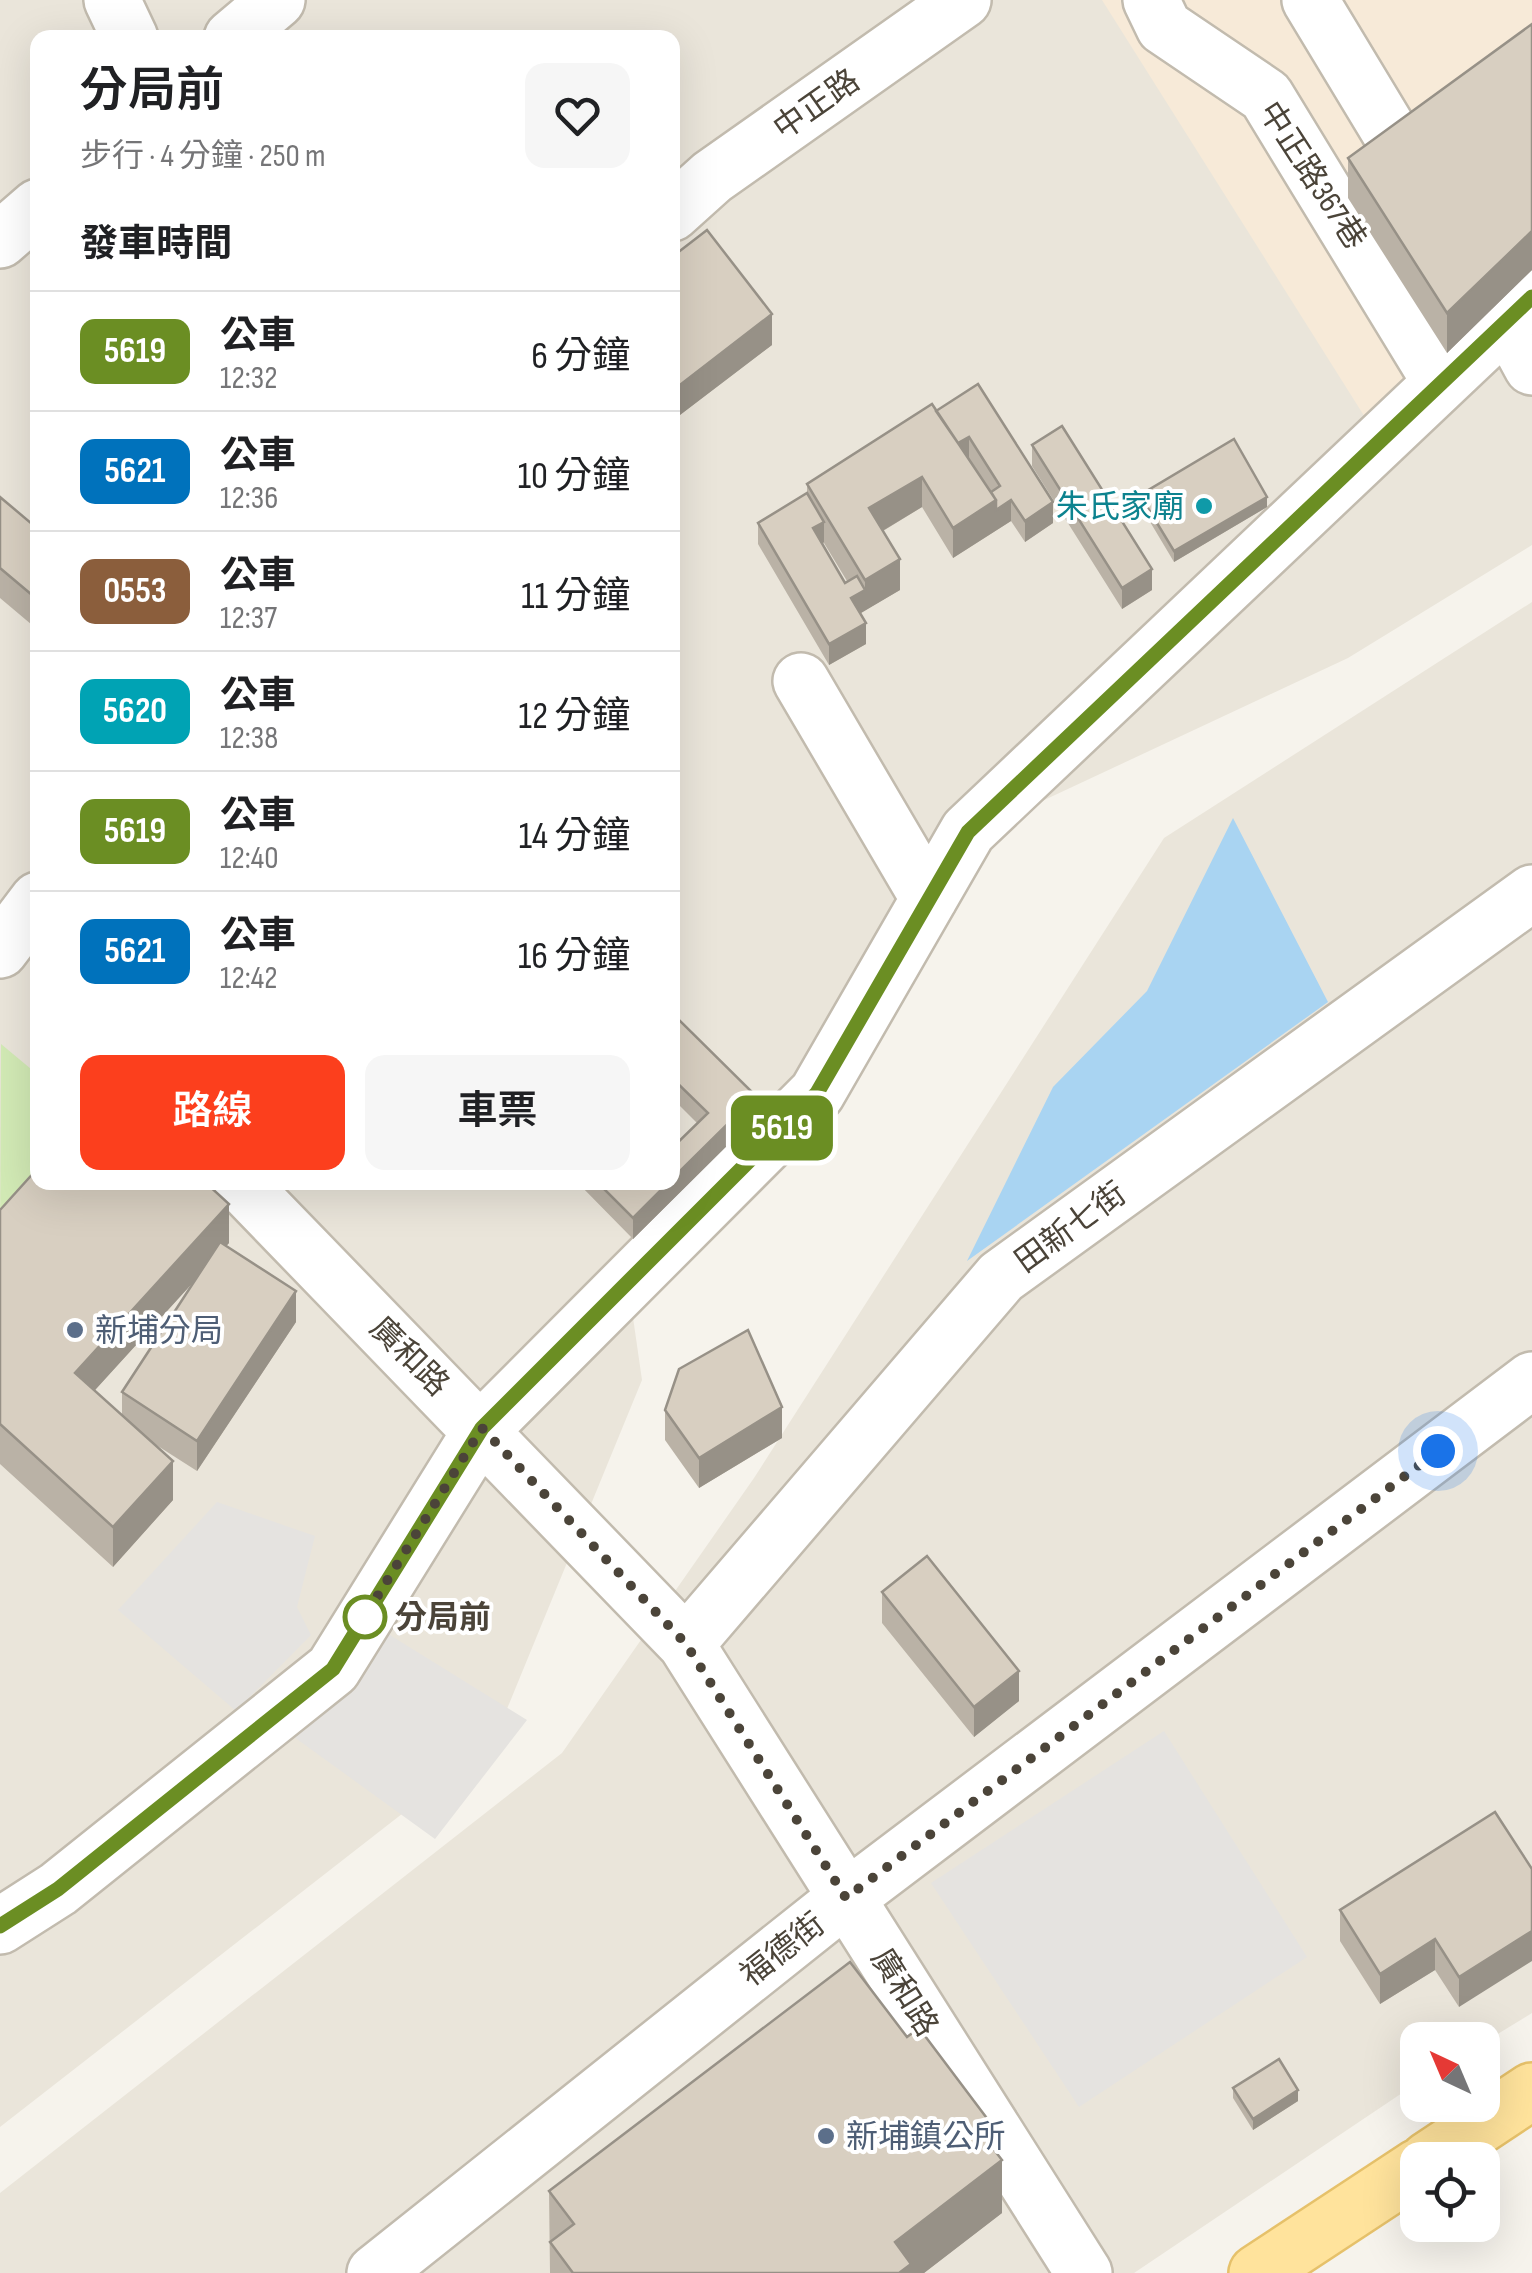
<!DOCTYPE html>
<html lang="zh-TW">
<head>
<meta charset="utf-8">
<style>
	:root { --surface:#fff; --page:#f6f6f6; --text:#202124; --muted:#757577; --line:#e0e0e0; --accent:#fc3f1d }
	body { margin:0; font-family:"Sofia Sans Condensed","Noto Sans TC",sans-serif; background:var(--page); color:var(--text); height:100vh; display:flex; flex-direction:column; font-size:38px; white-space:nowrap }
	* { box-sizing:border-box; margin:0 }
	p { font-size:32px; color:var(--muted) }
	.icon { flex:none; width:55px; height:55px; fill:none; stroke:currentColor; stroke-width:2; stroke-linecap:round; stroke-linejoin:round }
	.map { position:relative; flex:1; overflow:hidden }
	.drawer { position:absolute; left:30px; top:30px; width:650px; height:1160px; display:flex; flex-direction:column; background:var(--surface); border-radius:20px; box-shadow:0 10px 40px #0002 }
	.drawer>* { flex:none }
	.badge { padding:0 20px; border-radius:15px; font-size:35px; line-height:65px }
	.needle { width:65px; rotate:316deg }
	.tools { position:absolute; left:1400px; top:2022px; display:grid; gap:20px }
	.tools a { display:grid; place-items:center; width:100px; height:100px; border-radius:20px; background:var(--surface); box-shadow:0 10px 40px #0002; font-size:50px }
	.you { position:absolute; width:50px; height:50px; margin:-25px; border:8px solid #fff; border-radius:50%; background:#1a73e8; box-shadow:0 0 0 15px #1a73e833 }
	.map>.badge { position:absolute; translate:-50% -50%; box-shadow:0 0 0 5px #fff }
	h2 { padding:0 50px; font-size:38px; line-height:90px }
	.round { display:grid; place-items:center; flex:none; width:105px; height:105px; border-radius:20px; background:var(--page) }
	.summary { display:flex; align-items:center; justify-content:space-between; height:170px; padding:0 50px }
	h1 { font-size:48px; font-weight:600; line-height:75px }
	.cta { display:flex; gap:20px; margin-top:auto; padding:20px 50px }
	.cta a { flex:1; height:115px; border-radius:20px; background:var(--accent); color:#fff; font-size:40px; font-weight:600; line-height:115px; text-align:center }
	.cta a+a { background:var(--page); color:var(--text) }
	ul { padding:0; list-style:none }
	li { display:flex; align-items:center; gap:30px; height:120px; padding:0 50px; border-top:2px solid var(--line) }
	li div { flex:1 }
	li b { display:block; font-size:38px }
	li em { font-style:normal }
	li .badge { min-width:110px; font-weight:700; text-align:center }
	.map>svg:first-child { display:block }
	.residential { fill:#eae5da; fill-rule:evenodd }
	.commercial { fill:#f7ead8 }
	.green { fill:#d2eab5 }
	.parking { fill:#e5e3e0 }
	.water { fill:#a9d4f2 }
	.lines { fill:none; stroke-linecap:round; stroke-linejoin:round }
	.minor-casing { stroke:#c2bbae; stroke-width:60 }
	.major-casing { stroke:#e6c16a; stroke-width:60 }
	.minor { stroke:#fff; stroke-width:55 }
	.major { stroke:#ffe39c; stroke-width:55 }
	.wall { fill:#bab2a6; fill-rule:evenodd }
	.shaded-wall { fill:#979187 }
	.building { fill:#d8cfc1; stroke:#979187; stroke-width:2.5 }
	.line-casing { stroke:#fff; stroke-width:22 }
	.line { stroke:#6b8e23; stroke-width:15 }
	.walk { stroke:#4b4439; stroke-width:10; stroke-dasharray:0 18 }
	.culture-dot { fill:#0f9aa8; stroke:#fff; stroke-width:4 }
	.service-dot { fill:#5c6f8a; stroke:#fff; stroke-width:4 }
	.stop-dot { fill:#fff; stroke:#6b8e23; stroke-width:5 }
	.labels { text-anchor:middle; stroke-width:8; stroke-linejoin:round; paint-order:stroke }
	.street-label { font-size:32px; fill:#4b4439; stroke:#fff }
	.culture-label { font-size:32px; fill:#0d838f; stroke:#fff; text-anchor:end }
	.service-label { font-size:32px; fill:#4e5e75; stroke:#fff; text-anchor:start }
	.stop-label { font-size:32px; font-weight:bold; fill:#4b4439; stroke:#fff; text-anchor:start }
</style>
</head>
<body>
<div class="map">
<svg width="1532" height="2273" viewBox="0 0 1532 2273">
	<rect width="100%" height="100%" fill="#f6f3ec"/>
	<path class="residential" d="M0,0H1532V545L1348,658L931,853L810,1072L625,1262L642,1380L493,1743L0,2127ZM38,38H672V1182H38Z
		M1532,602V2013L1483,2043L1418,2040L1417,2083L1134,2273H0V2193L562,1753L754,1478L1164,838Z"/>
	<path class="commercial" d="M1102,0H1532V287L1368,422Z"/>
	<path class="green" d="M1,1044L37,1074L38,1182L0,1249Z"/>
	<path class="parking" d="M217,1502L315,1536L297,1607L311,1635L236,1711L118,1610Z
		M385,1632L527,1720L435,1839L294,1737Z
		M1164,1731L1307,1957L1079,2107L931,1883Z"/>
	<path class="water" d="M1233,818L1328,1002L967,1261L1053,1087L1147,991Z"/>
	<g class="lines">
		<g class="minor-casing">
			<path id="minor" d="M112,0L130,38
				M1151,0L1164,27L1266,96L1441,383
				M1310,0L1397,144
				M232,38L277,0
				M672,213L712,177L963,0
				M0,240L38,207
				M1507,321L1532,367
				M801,681L929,899
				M0,950L38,900
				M239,1182L686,1644L1084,2273
				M686,1644L1001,1277L1532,893
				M0,1926L58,1889L333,1669L482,1429L817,1093L968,831L1532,297
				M375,2273L827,1913L1532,1380"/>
		</g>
		<g class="major-casing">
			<path id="major" d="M1428,2160L1532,2091
				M1257,2273L1418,2167"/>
		</g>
		<use href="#minor" class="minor"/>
		<use href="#major" class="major"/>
	</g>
	<path class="wall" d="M1532,24V270L1447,353L1348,198V158Z
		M672,257L772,345L676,418L672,414Z
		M978,384L1053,523L1025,542L1011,521L953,558L922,507L883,531L900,590L860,613L866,644L829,665L758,544V523L807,493V484L936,411ZM824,543L847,581L845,583L822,544Z
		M1032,445L1152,590L1122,609L1032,466Z
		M1140,495L1267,507L1174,562L1140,505Z
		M0,497L38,529V630L0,598Z
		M672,1013L756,1117L633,1239L577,1182H672L697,1123L672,1098Z
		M0,1210L229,1243L226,1246L296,1322L197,1471L150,1441L173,1500L113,1567L0,1464ZM197,1278L122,1392V1415L95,1390Z
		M665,1410L782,1438L699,1488L665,1440Z
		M882,1592L1019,1701L974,1737L882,1623Z
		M1495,1812L1459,2007L1435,1970L1380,2004L1340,1941V1910Z
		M1233,2088L1298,2101L1253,2130L1233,2098Z
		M995,2152L1002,2213L924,2273H550L549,2191Z"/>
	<path class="shaded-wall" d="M1532,231V270L1447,353V313Z
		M772,314V345L676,418V388Z
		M969,437V457L953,468V447Z
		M922,477V507L869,539V508Z
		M1267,497V507L1174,562V551Z
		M996,500H1011V521L953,558V528Z
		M1053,502V523L1025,542V521Z
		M824,522V542L813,549V528Z
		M900,559V590L851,619V598L865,590V580Z
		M1152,569V590L1122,609V588Z
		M866,623V644L829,665V644Z
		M756,1096V1117L633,1239V1218L669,1182H672V1179Z
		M229,1204V1243L75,1412V1373Z
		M296,1291V1322L197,1471V1441Z
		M782,1407V1438L699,1488V1458Z
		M173,1461V1500L113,1567V1527Z
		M1019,1671V1701L974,1737V1707Z
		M1532,1931V1961L1459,2007V1977Z
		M1435,1939V1970L1380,2004V1974Z
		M1298,2090V2101L1253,2130V2119Z
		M995,2129V2165L1002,2160V2213L924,2273H895V2242L984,2137Z"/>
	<path class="building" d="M1532,24V231L1447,313L1348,158Z
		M707,230L772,314L676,388L672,383V257Z
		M978,384L1053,502L1025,521L1011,500L996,510V500L991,492L1000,486L969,437L958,443L936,411Z
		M932,404L996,500L953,528L922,477L869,508L900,559L865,580L807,484Z
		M1062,426L1152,569L1122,588L1032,445Z
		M1234,439L1267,497L1174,551L1140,495Z
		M807,493L824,522L813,528L845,583L857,576L865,590L851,598L866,623L829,644L758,523Z
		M0,497L38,529V600L0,568Z
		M672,1013L756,1096L672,1179V1148L708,1113L672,1078Z
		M38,1168V1182H205L229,1204L75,1373L173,1461L113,1527L0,1424V1210Z
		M597,1182H669L633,1218Z
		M220,1242L296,1291L197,1441L122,1392Z
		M748,1330L782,1407L699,1458L665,1410L679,1369Z
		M927,1556L1019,1671L974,1707L882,1592Z
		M1495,1812L1532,1869V1931L1459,1977L1435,1939L1380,1974L1340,1910Z
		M850,1962L907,2037L919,2028L995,2129L984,2137L1002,2160L895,2242L911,2264L899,2273H573L550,2242L574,2224L549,2191Z
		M1279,2059L1298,2090L1253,2119L1233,2088Z"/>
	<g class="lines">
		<g class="line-casing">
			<path id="line" d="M0,1926L58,1889L333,1669L482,1428L817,1093L968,832L1532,297"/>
		</g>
		<use href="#line" class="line"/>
		<path class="walk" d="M365,1617L357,1629L482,1428L686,1644L846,1898L1438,1451"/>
	</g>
	<circle class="culture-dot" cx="1204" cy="506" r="10"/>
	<g class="service-dot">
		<circle cx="75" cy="1330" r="10"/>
		<circle cx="826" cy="2136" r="10"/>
	</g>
	<circle class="stop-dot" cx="365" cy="1617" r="20"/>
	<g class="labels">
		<g class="street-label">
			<text transform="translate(816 104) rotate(-35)" y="11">中正路</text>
			<text transform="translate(1313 175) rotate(57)" y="11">中正路367巷</text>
			<text transform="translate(1070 1227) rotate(-36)" y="11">田新七街</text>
			<text transform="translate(410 1356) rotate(45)" y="11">廣和路</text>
			<text transform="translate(782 1949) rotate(-38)" y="11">福德街</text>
			<text transform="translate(905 1992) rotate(58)" y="11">廣和路</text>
		</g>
		<g class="culture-label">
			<text x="1184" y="517">朱氏家廟</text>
		</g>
		<g class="service-label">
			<text x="95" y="1341">新埔分局</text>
			<text x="846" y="2147">新埔鎮公所</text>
		</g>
		<g class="stop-label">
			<text x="395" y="1628">分局前</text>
		</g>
	</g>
</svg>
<div class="tools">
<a><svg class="needle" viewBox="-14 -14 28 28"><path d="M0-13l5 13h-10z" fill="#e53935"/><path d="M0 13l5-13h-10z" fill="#757577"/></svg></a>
<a><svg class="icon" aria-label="locate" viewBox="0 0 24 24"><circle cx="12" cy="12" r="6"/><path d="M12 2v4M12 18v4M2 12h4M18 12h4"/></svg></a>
</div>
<div class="you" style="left:1438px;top:1451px"></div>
<b class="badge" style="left:782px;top:1128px;background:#6b8e23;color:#fff">5619</b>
<section class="drawer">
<div class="summary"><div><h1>分局前</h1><p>步行 · 4 分鐘 · 250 m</p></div><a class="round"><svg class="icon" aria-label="heart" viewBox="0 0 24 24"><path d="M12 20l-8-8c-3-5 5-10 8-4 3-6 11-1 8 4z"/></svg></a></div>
<h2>發車時間</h2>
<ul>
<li><span class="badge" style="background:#6b8e23;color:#fff">5619</span><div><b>公車</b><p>12:32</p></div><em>6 分鐘</em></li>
<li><span class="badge" style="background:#0072bc;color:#fff">5621</span><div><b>公車</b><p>12:36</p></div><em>10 分鐘</em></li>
<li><span class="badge" style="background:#8b5e3c;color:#fff">0553</span><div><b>公車</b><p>12:37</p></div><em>11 分鐘</em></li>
<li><span class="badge" style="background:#00a3b4;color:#fff">5620</span><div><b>公車</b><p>12:38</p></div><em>12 分鐘</em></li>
<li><span class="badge" style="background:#6b8e23;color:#fff">5619</span><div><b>公車</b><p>12:40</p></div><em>14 分鐘</em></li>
<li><span class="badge" style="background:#0072bc;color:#fff">5621</span><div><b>公車</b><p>12:42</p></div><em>16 分鐘</em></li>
</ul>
<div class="cta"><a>路線</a><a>車票</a></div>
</section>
</div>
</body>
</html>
